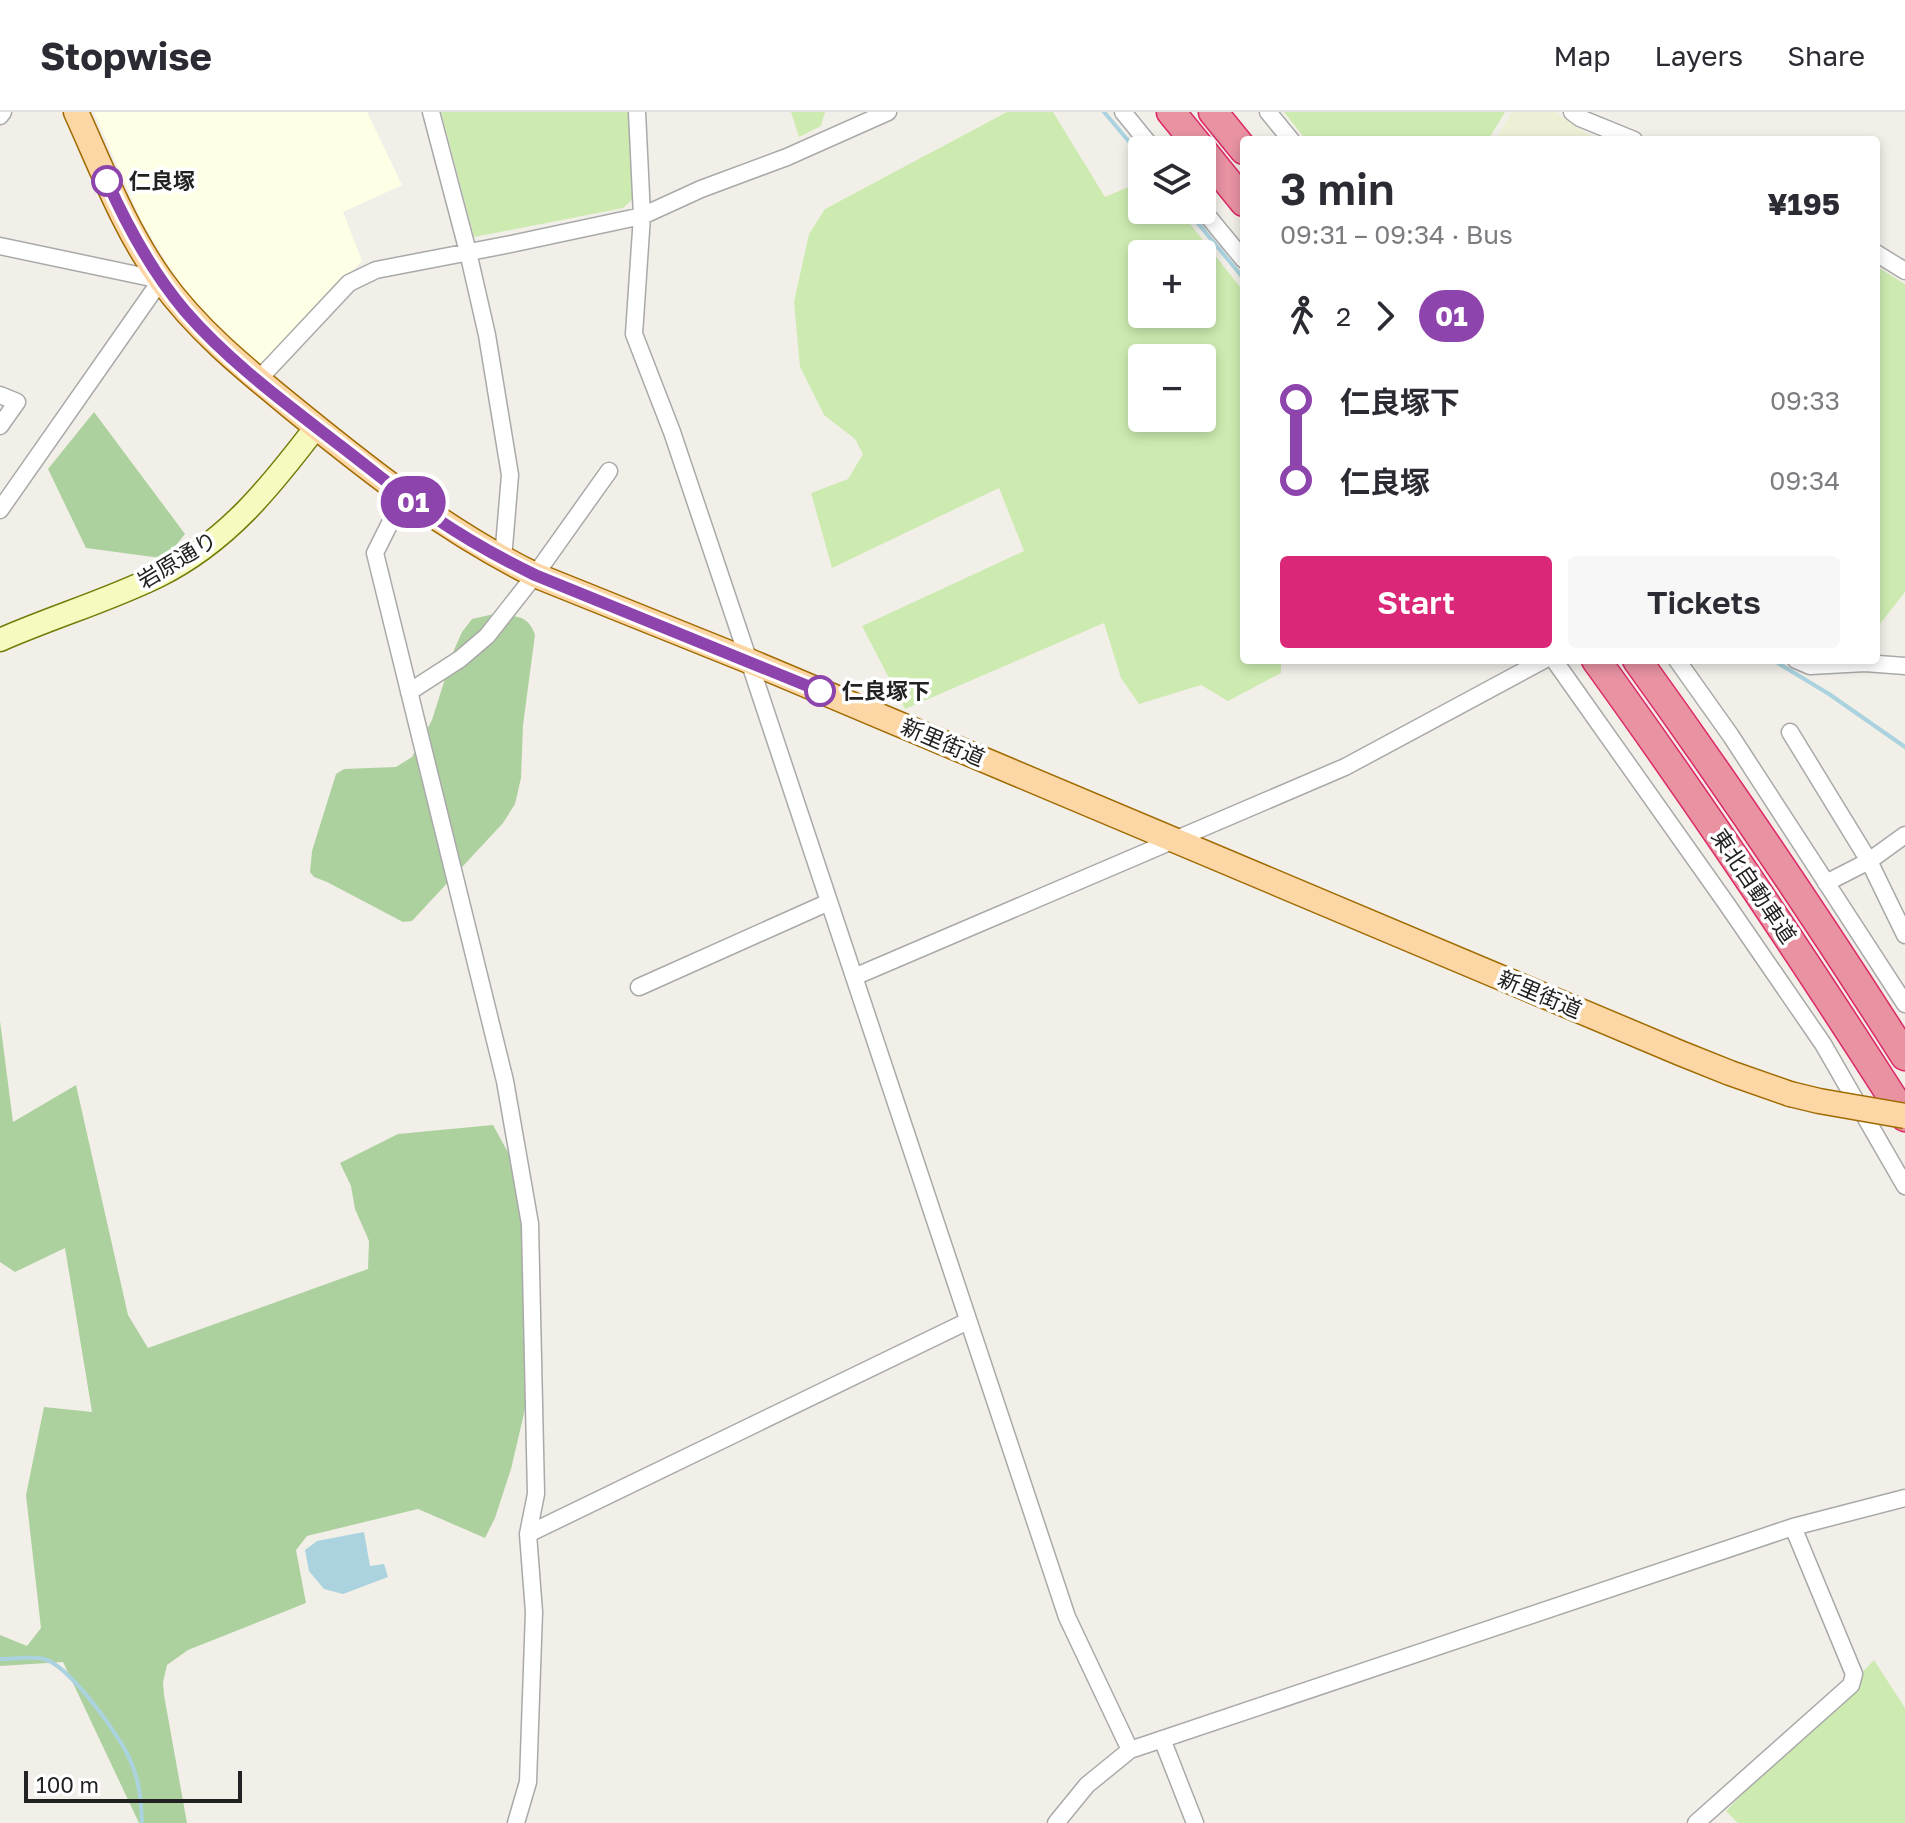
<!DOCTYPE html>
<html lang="en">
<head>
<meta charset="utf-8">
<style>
	:root { --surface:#fff; --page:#f7f7f7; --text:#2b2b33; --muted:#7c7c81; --line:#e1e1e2; --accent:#db2777 }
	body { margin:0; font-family:"Golos Text","Noto Sans JP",sans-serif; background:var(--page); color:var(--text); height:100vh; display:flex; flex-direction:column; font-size:30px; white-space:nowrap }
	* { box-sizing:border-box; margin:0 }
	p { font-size:26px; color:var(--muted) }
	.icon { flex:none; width:44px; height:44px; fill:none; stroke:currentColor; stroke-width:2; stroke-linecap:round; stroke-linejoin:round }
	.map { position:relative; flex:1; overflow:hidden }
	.panel { position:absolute; left:1240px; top:24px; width:640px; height:528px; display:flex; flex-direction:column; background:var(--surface); border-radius:8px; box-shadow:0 4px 12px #0003 }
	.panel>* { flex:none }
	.badge { padding:0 16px; border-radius:26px; font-size:28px; line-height:52px }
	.fabs { position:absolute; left:1128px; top:24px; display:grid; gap:16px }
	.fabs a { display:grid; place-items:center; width:88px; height:88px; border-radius:8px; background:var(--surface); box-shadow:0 4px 12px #0003; font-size:40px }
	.scale { position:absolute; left:24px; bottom:20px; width:218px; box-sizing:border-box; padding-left:8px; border:4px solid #222; border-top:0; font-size:22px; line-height:28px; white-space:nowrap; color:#222; -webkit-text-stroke:6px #fff; paint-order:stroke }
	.map>.badge { position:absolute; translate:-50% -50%; box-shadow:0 0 0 4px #fff }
	.legs { display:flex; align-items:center; gap:12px; height:88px; padding:0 40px; font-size:26px }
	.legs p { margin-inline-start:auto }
	.headline { display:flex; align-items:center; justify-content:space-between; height:136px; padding:0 40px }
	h1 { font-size:44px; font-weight:600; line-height:60px }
	.primary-button { display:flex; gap:16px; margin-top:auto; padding:16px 40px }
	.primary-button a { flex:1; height:92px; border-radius:8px; background:var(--accent); color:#fff; font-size:32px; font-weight:600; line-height:92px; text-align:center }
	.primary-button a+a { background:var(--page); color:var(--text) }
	ul { padding:0 40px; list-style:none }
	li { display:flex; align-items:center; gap:28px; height:80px; font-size:30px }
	li i { display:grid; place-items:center; width:12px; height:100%; margin:0 10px; background:currentColor }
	li i::after { content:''; width:20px; height:20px; margin:-10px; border:6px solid; border-radius:50%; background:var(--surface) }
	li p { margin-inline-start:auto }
	li:first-child i { background:linear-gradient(#0000 50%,currentColor 0) }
	li:last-child i { background:linear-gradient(currentColor 50%,#0000 0) }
	header { display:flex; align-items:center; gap:48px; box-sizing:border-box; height:112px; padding:0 40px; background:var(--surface); border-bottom:2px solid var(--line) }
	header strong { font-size:38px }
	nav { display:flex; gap:44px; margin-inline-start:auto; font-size:28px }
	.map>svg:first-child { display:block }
	.education { fill:#ffffe5 }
	.farmland { fill:#eef0d5 }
	.grass { fill:#cdebb0; fill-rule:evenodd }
	.forest { fill:#add19e }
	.water { fill:#aad3df }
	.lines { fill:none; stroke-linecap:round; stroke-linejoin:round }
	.stream { stroke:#aad3df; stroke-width:4 }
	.street-casing { stroke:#a9a9a9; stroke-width:19 }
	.secondary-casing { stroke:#707d05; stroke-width:25 }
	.primary-casing { stroke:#a06b00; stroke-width:27 }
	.highway-casing { stroke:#dc2a67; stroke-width:31 }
	.street { stroke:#fff; stroke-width:16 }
	.secondary { stroke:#f7fabf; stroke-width:22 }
	.primary { stroke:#fcd6a4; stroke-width:24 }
	.highway { stroke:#e892a2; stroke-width:28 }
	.primary-bridge-casing { stroke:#a06b00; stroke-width:27; stroke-linecap:butt }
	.primary-bridge { stroke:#fcd6a4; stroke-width:24 }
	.line-1-casing { stroke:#fff; stroke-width:18 }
	.line-1 { stroke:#8e44ad; stroke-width:12 }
	.stop-1-dot { fill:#fff; stroke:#8e44ad; stroke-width:4 }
	.labels { text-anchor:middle; stroke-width:7; stroke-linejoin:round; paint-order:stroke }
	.stop-label { font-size:22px; font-weight:bold; fill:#222; stroke:#fff; text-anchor:start }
	.street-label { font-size:22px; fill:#222; stroke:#fff }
</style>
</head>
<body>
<header>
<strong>Stopwise</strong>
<nav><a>Map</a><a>Layers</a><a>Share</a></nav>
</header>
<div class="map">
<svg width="1905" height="1711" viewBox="0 0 1905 1711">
	<rect width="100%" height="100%" fill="#f2efe9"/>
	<path class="education" d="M94,0H367L402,73L343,100L362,149L257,255L192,191L143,112Z"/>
	<path class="farmland" d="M1512,0H1555L1586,21L1603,28H1495Z"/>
	<path class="grass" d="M441,0H634L638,82L623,96L474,125Z
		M791,0H825L821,14L799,25Z
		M1007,0H1053L1105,85L1142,69V98H1179L1244,180V548H1281V561L1228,589L1201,573L1139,592L1121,566L1104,511L905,597L862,514L1024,439L999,376L832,456L811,381L848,367L863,342L855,327L824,303L800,255L794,190L809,122L825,97ZM1202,142V202H1142V142ZM1142,246H1202V306H1142Z
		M1284,0H1505L1488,28H1306Z
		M1876,154L1905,172V480L1876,517Z
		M1874,1548L1905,1596V1711H1738L1726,1699Z"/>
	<path class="forest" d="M94,300L185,422L177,432L161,446L86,436L48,357Z
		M494,502C514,505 528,501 535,523L523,613L521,666L515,692L503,711L412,809L403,810L327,770L314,765L310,760L312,739L336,662L344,657L396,655L412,645L432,608L454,538L462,520L472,507Z
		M0,909L13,1010L76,973L128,1203L148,1236L368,1157L369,1129L355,1097L351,1074L340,1051L398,1022L493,1013L515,1053L532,1145L529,1280L511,1357L495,1406L485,1426L418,1397L307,1424L296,1438L306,1491L188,1538L167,1553L163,1570L164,1583L187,1711H139L63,1550L0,1554V1523L27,1534L41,1516L26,1383L44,1295L92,1300L65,1136L15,1160L0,1150Z"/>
	<path class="water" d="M364,1420L370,1454L384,1452L388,1465L343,1482L324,1477L309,1459L305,1438L317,1429Z"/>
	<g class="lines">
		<path class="stream" d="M1104,0L1142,45
			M1187,98L1244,167
			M1773,548L1829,582L1905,635
			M0,1547C12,1547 32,1544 44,1547C70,1554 121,1625 131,1650C140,1671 141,1689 142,1711"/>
		<g class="street-casing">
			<path id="street" d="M431,0L468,140L487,223L510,363L503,447
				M637,0L642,104L634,222L672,320L749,549L1067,1505L1130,1638
				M1123,0L1154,38
				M1268,0L1291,28
				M1572,0L1580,6L1634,28
				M0,4L3,0
				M1202,97L1244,148
				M0,134L161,168L0,398
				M1876,141L1905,159
				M258,268L349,171L376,158L511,132L642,104L701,77L787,45L888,0
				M0,283L17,290L0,314
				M407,386L392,407L375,441L505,969L530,1112L536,1382L528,1422L534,1500L528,1670L516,1711
				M1554,548L1726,791L1823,932L1905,1074
				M1677,548L1731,624L1905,892
				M1796,548L1810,554L1865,551L1905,554
				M409,580L460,547L487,524L535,463L609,359
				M1790,620L1869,749L1905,723
				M1826,771L1869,749L1905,823
				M854,865L1345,655L1544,548
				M639,875L829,790
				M528,1422L968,1209
				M1162,1627L1195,1711
				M1056,1711L1087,1673L1130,1638L1793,1415L1905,1386
				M1696,1711L1851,1573L1854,1562L1793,1415"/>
		</g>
		<g class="secondary-casing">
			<path id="secondary" d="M0,528C52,505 107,489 158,464C227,430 271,374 316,315"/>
		</g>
		<g class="primary-casing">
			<path id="primary" d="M76,0C102,57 124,116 161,168C199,221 250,261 300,302C374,362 449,421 535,463L749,549L1680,941L1730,961L1790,982"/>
		</g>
		<g class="highway-casing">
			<path id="highway" d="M1171,0L1202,38
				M1213,0L1244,38
				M1202,38L1244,90
				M1596,548C1704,697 1806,850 1905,1005
				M1637,548C1730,677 1819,809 1905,944"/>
		</g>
		<use href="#street" class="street"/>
		<use href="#secondary" class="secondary"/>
		<use href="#primary" class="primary"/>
		<use href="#highway" class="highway"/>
		<g class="primary-bridge-casing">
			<path id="primary-bridge" d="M1790,982L1819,989L1905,1004"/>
		</g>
		<use href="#primary-bridge" class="primary-bridge"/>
	</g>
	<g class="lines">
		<g class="line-1-casing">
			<path id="line-1" d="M107,69C128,116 152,160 185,199C230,251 288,293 342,335C372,358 402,383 434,405C466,427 500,446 535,463L820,579"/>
		</g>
		<use href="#line-1" class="line-1"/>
	</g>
	<g class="stop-1-dot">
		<circle cx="107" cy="69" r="14"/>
		<circle cx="820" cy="579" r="14"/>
	</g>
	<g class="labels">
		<g class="stop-label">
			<text x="129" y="77">仁良塚</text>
			<text x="842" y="587">仁良塚下</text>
		</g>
		<g class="street-label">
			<text transform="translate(177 448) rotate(-31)" y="8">岩原通り</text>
			<text transform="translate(943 630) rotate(23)" y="8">新里街道</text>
			<text transform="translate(1754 774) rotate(56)" y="8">東北自動車道</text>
			<text transform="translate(1540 882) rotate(23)" y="8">新里街道</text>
		</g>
	</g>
</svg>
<div class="fabs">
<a><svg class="icon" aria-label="layers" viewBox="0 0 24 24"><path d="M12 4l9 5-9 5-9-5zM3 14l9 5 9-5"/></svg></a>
<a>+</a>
<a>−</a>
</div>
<div class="scale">100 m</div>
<b class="badge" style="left:413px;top:390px;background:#8e44ad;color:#fff">01</b>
<section class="panel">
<div class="headline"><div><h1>3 min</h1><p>09:31 – 09:34 · Bus</p></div><b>¥195</b></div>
<div class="legs"><svg class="icon" aria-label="walk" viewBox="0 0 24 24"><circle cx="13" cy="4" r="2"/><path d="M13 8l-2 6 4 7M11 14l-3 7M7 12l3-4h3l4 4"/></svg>2<svg class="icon" aria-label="forward" viewBox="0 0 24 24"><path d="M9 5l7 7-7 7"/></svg><b class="badge" style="background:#8e44ad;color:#fff">01</b></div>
<ul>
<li><i style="color:#8e44ad"></i><b>仁良塚下</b><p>09:33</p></li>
<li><i style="color:#8e44ad"></i><b>仁良塚</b><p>09:34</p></li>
</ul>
<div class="primary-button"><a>Start</a><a>Tickets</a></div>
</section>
</div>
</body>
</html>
